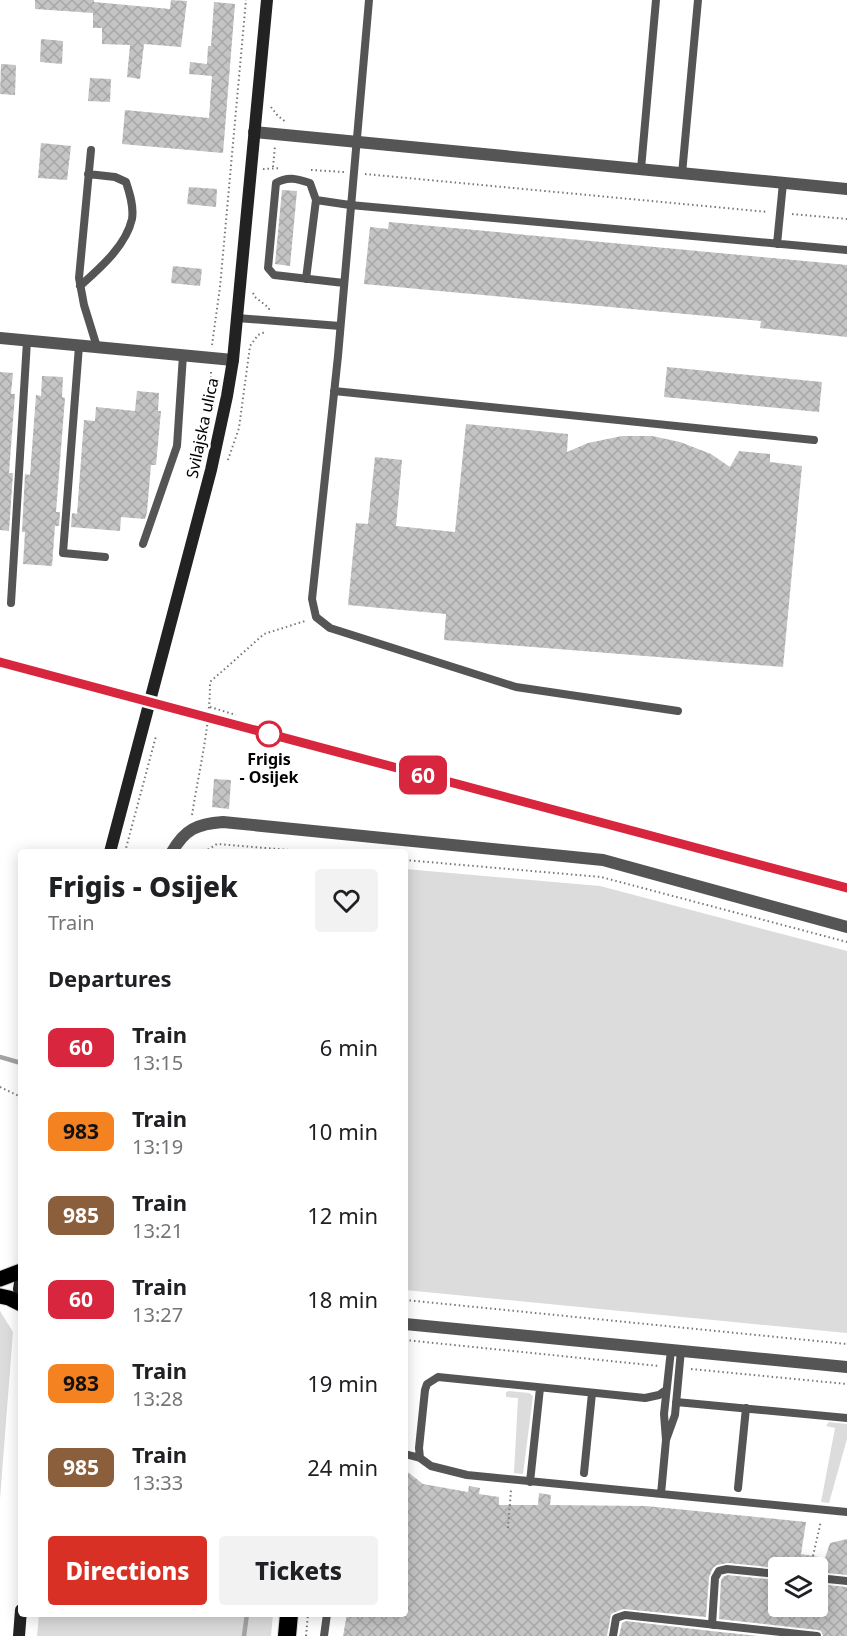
<!DOCTYPE html>
<html lang="en">
<head>
<meta charset="utf-8">
<style>
	:root { --surface:#fff; --page:#f2f2f2; --text:#202124; --muted:#757577; --accent:#d93025 }
	body { margin:0; font-family:"Noto Sans",sans-serif; background:var(--page); color:var(--text); height:100vh; display:flex; flex-direction:column; font-size:22px; white-space:nowrap }
	* { box-sizing:border-box; margin:0 }
	p { font-size:20px; color:var(--muted) }
	.icon { flex:none; width:33px; height:33px; fill:none; stroke:currentColor; stroke-width:2; stroke-linecap:round; stroke-linejoin:round }
	.map { position:relative; flex:1; overflow:hidden }
	.sheet { position:absolute; left:18px; top:849px; width:390px; height:768px; display:flex; flex-direction:column; background:var(--surface); border-radius:6px; box-shadow:0 3px 15px #0003 }
	.sheet>* { flex:none }
	.badge { padding:0 12px; border-radius:9px; font-size:21px; line-height:39px }
	.tools { position:absolute; left:768px; top:1557px; display:grid; gap:12px }
	.tools a { display:grid; place-items:center; width:60px; height:60px; border-radius:6px; background:var(--surface); box-shadow:0 3px 15px #0003; font-size:30px }
	.map>.badge { position:absolute; translate:-50% -50%; box-shadow:0 0 0 3px #fff }
	h2 { padding:0 30px; font-size:22px; line-height:54px }
	.round { display:grid; place-items:center; flex:none; width:63px; height:63px; border-radius:6px; background:var(--page) }
	.headline { display:flex; align-items:center; justify-content:space-between; height:102px; padding:0 30px }
	h1 { font-size:28px; font-weight:800; line-height:45px }
	.action { display:flex; gap:12px; margin-top:auto; padding:12px 30px }
	.action a { flex:1; height:69px; border-radius:6px; background:var(--accent); color:#fff; font-size:24px; font-weight:800; line-height:69px; text-align:center }
	.action a+a { background:var(--page); color:var(--text) }
	ul { padding:0; list-style:none }
	li { display:flex; align-items:center; gap:18px; height:84px; padding:0 30px }
	li div { flex:1 }
	li b { display:block; font-size:22px }
	li em { font-style:normal }
	li .badge { min-width:66px; font-weight:700; text-align:center }
	.map>svg:first-child { display:block }
	.grass { fill:#dcdcdc }
	.lines { fill:none; stroke-linecap:round; stroke-linejoin:round }
	.stream { stroke:#a3a3a3; stroke-width:4.5 }
	.building { fill:url(#building-cross-hatch) }
	.primary-casing { stroke:#dbdbdb; stroke-width:17 }
	.highway-casing { stroke:#dbdbdb; stroke-width:20 }
	.path { stroke:#777; stroke-width:2; stroke-dasharray:1.5 3; stroke-linecap:butt }
	.lane { stroke:#555; stroke-width:8 }
	.street { stroke:#555; stroke-width:12 }
	.secondary { stroke:#222; stroke-width:12 }
	.primary { stroke:#000; stroke-width:15 }
	.highway { stroke:#000; stroke-width:18 }
	.rail-casing { stroke:#000; stroke-width:7 }
	.rail { stroke:#fff; stroke-width:4.5; stroke-dasharray:14; stroke-linecap:butt }
	.line-casing { stroke:#fff; stroke-width:14 }
	.line { stroke:#d7263d; stroke-width:9 }
	.stop-dot { fill:#fff; stroke:#d7263d; stroke-width:3 }
	.labels { text-anchor:middle; stroke-width:5; stroke-linejoin:round; paint-order:stroke }
	.street-label { font-size:16px; fill:#000; stroke:#fff }
	.stop-label { font-size:16px; font-weight:bold; fill:#000; stroke:#fff }
</style>
</head>
<body>
<div class="map">
<svg width="847" height="1636" viewBox="0 0 847 1636">
	<defs>
		<pattern id="building-cross-hatch" width="8" height="8" patternUnits="userSpaceOnUse" patternTransform="scale(1.5)"><rect width="8" height="8" fill="#c4c4c4"/><path d="M0 0l8 8M0 8l8-8" fill="none" stroke="#a7a7a7"/></pattern>
	</defs>
	<rect width="100%" height="100%" fill="#fff"/>
	<path class="grass" d="M405,869L600,886L847,951V1333L405,1290Z
		M0,1311L13,1332L0,1499Z
		M509,1391L529,1393L533,1396L523,1474L514,1473L518,1398L506,1397V1392Z
		M829,1422L847,1424V1439L829,1503L821,1502L835,1428L826,1426Z
		M39,1614H273L271,1636H37Z"/>
	<g class="lines">
		<path class="stream" d="M0,1057L21,1063
			M244,1636L247,1614"/>
	</g>
	<path class="building" d="M35,0H94V2L170,9L171,0L187,1L181,47L144,44L140,79L127,77L130,45L102,44V28H93V13L35,9Z
		M214,2L235,4L223,153L122,144L125,110L209,118L212,76L189,74L190,62L207,64L208,46H211Z
		M41,39L63,41L62,64L40,62Z
		M1,64L16,65L15,95L0,94Z
		M90,78L111,79L110,102L88,101Z
		M41,143L71,146L67,180L38,178Z
		M189,187L217,189L216,207L187,204Z
		M282,190L297,191L290,266L275,264Z
		M389,222L847,265V337L760,328L761,321L364,284L370,227L388,229Z
		M173,266L202,269L200,286L171,283Z
		M667,367L822,382L819,412L664,397Z
		M0,372L13,373L11,394H15L9,473H13L9,531L0,530Z
		M42,376L63,377L62,397L65,398L56,512H60L59,526H55L52,566L23,564L25,532H22L25,474L30,475L36,395L41,396Z
		M137,391L159,393L158,411H161L156,465H151L147,512L145,519L121,517L120,531L71,527L72,513L77,514L84,420L95,421L96,407L135,411Z
		M466,424L568,434L567,452L588,443L622,436H652L680,442L711,454L730,467L739,451L770,454V462L802,466L783,667L444,640L446,614L348,605L356,523L368,524L375,457L402,460L396,526L455,532Z
		M214,779L231,780L229,809L212,807Z
		M405,1470L423,1484L468,1492L469,1486L480,1488L479,1494L499,1497V1505H538L539,1493L551,1495L550,1505L646,1506L806,1522L801,1554L825,1558L830,1543L847,1539V1575L818,1572V1568H778L728,1563L717,1565L713,1568L709,1577L706,1617L623,1609L611,1614L607,1636H343L347,1614H405Z
		M727,1575L778,1580V1606H818V1584L847,1587V1636H823L821,1631L818,1630L719,1619L721,1580L723,1577Z
		M626,1621L711,1631L758,1636H619L622,1623Z"/>
	<g class="lines">
		<g class="primary-casing">
			<path id="primary" d="M0,1279L21,1271
				M0,1296L9,1298L21,1304"/>
		</g>
		<g class="highway-casing">
			<path id="highway" d="M287,1636L289,1614"/>
		</g>
		<path class="path" d="M271,107L278,116L286,122
			M273,167L275,146
			M263,169L281,168
			M311,170L344,172
			M365,174L768,212
			M792,214L847,219
			M253,293L255,297L269,308V310
			M212,345L220,287L246,0
			M211,405V371
			M228,460L239,428L250,346L258,335L265,332
			M210,707L236,715
			M192,815C199,770 210,728 210,682L264,634L305,621
			M125,852L156,736
			M204,852L217,844L313,852
			M405,860L601,877L847,942
			M0,1087L21,1097
			M405,1300L847,1344
			M405,1340L659,1366
			M691,1369L847,1384
			M508,1528L511,1490
			M813,1556L821,1521
			M306,1636L308,1614"/>
		<path class="lane" d="M369,0L338,356L312,599L316,617L330,628L516,687L678,711
			M91,150L79,278L84,305L97,347
			M641,169L656,0
			M682,174L698,0
			M777,244L783,183
			M306,279L316,200
			M344,283L274,275L268,268L276,183C288,176 297,179 310,183L316,200L350,205L847,250
			M80,286C99,269 126,246 132,219C134,207 130,194 126,182L115,177L88,174
			M237,318L340,326
			M79,346L63,553L105,557
			M334,391L814,440
			M143,544L177,446L183,355
			M11,603L27,341
			M666,1390L659,1395L645,1398L438,1377L427,1384L425,1390L419,1448L420,1458L431,1466L467,1475L847,1512
			M676,1402L847,1418
			M666,1440L664,1414L671,1350
			M405,1454L420,1458
			M584,1473L592,1393
			M530,1482L540,1388
			M738,1488L746,1408
			M661,1494L666,1440L675,1415L681,1350
			M818,1578L847,1581
			M712,1625L715,1578L719,1571L727,1569L778,1574
			M324,1636L327,1614
			M613,1636L616,1618L625,1615L817,1636"/>
		<path class="street" d="M254,132L847,189
			M0,338L233,360
			M172,852C185,829 197,824 223,822L603,860L847,927
			M405,1324L847,1367"/>
		<path class="secondary" d="M110,852L211,470L227,396L233,360L267,0
			M21,1277L19,1289L21,1297
			M19,1636L21,1610"/>
		<use href="#primary" class="primary"/>
		<use href="#highway" class="highway"/>
		<g class="rail-casing">
			<path id="rail" d="M0,662L847,888"/>
		</g>
		<use href="#rail" class="rail"/>
	</g>
	<g class="lines">
		<g class="line-casing">
			<path id="line" d="M0,662L847,888"/>
		</g>
		<use href="#line" class="line"/>
	</g>
	<circle class="stop-dot" cx="269" cy="734" r="12"/>
	<g class="labels">
		<g class="street-label">
			<text transform="translate(202 428) rotate(-78)" y="6">Svilajska ulica</text>
		</g>
		<g class="stop-label">
			<text x="269" y="765">Frigis<tspan x="269" dy="18">- Osijek</tspan></text>
		</g>
	</g>
</svg>
<div class="tools">
<a><svg class="icon" aria-label="layers" viewBox="0 0 24 24"><path d="M12 4l9 5-9 5-9-5zM3 14l9 5 9-5"/></svg></a>
</div>
<b class="badge" style="left:423px;top:775px;background:#d7263d;color:#fff">60</b>
<section class="sheet">
<div class="headline"><div><h1>Frigis - Osijek</h1><p>Train</p></div><a class="round"><svg class="icon" aria-label="heart" viewBox="0 0 24 24"><path d="M12 20l-8-8c-3-5 5-10 8-4 3-6 11-1 8 4z"/></svg></a></div>
<h2>Departures</h2>
<ul>
<li><span class="badge" style="background:#d7263d;color:#fff">60</span><div><b>Train</b><p>13:15</p></div><em>6 min</em></li>
<li><span class="badge" style="background:#f58220;color:#111">983</span><div><b>Train</b><p>13:19</p></div><em>10 min</em></li>
<li><span class="badge" style="background:#8b5e3c;color:#fff">985</span><div><b>Train</b><p>13:21</p></div><em>12 min</em></li>
<li><span class="badge" style="background:#d7263d;color:#fff">60</span><div><b>Train</b><p>13:27</p></div><em>18 min</em></li>
<li><span class="badge" style="background:#f58220;color:#111">983</span><div><b>Train</b><p>13:28</p></div><em>19 min</em></li>
<li><span class="badge" style="background:#8b5e3c;color:#fff">985</span><div><b>Train</b><p>13:33</p></div><em>24 min</em></li>
</ul>
<div class="action"><a>Directions</a><a>Tickets</a></div>
</section>
</div>
</body>
</html>
